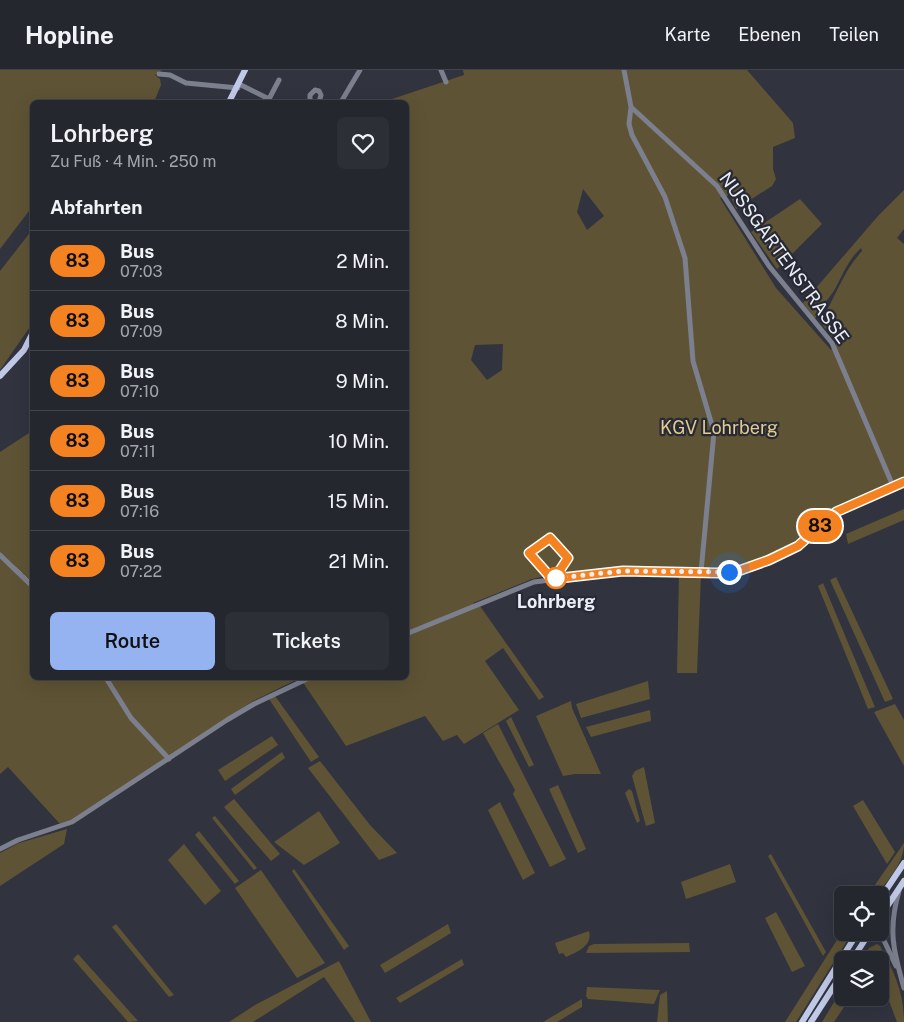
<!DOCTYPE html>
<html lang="de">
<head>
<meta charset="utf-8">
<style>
	:root { --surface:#25272f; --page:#2d2f37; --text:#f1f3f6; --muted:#a3a5aa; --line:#42444b; --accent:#95b2f1 }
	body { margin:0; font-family:"Public Sans",sans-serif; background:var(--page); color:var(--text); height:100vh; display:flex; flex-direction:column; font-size:19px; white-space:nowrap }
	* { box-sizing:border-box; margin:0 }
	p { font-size:16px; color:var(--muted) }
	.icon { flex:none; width:28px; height:28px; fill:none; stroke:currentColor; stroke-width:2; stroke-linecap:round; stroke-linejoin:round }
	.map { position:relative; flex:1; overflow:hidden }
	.details { position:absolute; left:30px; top:30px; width:379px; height:580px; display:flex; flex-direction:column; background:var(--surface); border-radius:8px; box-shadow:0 5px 20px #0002,0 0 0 1px var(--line) }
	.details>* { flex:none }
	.badge { padding:0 10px; border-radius:16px; font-size:18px; line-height:32px }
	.controls { position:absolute; left:834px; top:816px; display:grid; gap:10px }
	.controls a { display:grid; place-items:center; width:55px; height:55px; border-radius:8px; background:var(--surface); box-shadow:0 5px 20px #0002,0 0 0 1px var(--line); font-size:25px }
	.you { position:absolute; width:25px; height:25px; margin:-12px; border:4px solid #fff; border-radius:50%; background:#1a73e8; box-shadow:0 0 0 8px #1a73e833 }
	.map>.badge { position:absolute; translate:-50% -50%; box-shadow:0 0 0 2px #fff }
	h2 { padding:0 20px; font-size:19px; line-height:45px }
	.round { display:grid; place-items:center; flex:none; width:52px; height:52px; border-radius:8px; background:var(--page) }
	.summary { display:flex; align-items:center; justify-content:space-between; height:85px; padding:0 20px }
	h1 { font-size:24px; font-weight:600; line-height:38px }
	.cta { display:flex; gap:10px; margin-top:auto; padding:10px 20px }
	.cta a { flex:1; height:58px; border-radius:8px; background:var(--accent); color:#111; font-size:20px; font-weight:600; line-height:58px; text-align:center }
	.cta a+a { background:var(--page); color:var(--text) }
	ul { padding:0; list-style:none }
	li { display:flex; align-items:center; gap:15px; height:60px; padding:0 20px; border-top:1px solid var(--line) }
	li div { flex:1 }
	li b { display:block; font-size:19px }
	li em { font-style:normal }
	li .badge { min-width:55px; font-weight:700; text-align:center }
	header { display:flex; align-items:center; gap:30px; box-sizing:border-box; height:70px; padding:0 25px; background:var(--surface); border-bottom:1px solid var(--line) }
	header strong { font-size:24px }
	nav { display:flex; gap:28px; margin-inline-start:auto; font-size:18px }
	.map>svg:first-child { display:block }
	.green { fill:#5e5334; fill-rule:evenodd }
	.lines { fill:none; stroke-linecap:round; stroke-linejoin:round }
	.stream { stroke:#a29a84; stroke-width:1 }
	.minor { stroke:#7b7f8e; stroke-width:5 }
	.major { stroke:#c1c9e8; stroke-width:6 }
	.line-casing { stroke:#fff; stroke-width:11 }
	.line { stroke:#f58220; stroke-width:8 }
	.walk { stroke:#eceef6; stroke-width:5; stroke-dasharray:0 9 }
	.stop-dot { fill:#fff; stroke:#f58220; stroke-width:2.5 }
	.labels { text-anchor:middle; stroke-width:4.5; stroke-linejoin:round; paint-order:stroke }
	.street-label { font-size:18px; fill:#eceef6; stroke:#272a35 }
	.park-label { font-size:18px; fill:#e1cb8f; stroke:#272a35 }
	.stop-label { font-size:18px; font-weight:bold; fill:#eceef6; stroke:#272a35 }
</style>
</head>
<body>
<header>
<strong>Hopline</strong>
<nav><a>Karte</a><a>Ebenen</a><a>Teilen</a></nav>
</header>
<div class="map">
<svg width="904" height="952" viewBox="0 0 904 952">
	<rect width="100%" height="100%" fill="#31343f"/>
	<path class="green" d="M0,0H162L155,5L160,9L161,15L154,32H32V137L0,179Z
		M463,0H747L793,53L795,68L773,77V99L776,109L772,116L736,139L730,125L720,128L776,218L831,280L837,273L820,252C835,229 843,201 862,181L861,178C848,190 843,204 835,219C829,229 820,237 815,249L803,233L878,146L904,120V159L897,168L904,174V408L836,440L794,474L768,488L741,497L707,500L643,496L557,504L532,509L473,533L476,538L480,536L544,627L539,630L503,578L485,591L519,640L464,674L457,665L443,671L425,646L346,676L300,608L253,631L72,750L60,754L8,697L0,704V382L32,361V608H406V32H383L464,5ZM583,119L604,146L587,160L577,142ZM503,274L502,300L487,310L471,290L475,275Z
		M800,129L822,154L777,199L751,162Z
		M32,160V254L0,300V201Z
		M904,439V450L848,474L846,464Z
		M679,503L701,505L697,603H677Z
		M836,507L893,629L885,632L830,510Z
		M823,513L875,637L868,639L818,516Z
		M648,611L650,629L581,648L576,634Z
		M275,626L319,687L311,692L269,629Z
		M571,631L572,638L601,704H575L563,706L536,646Z
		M895,634L904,650V696L874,642Z
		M650,640L651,651L591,667L586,657Z
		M511,647L534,695L529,697L506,651Z
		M498,654L566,789L550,797L513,724L515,720L483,663Z
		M272,666L278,675L225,711L218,700Z
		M282,682L285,688L235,725L231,719Z
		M320,691L370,755L397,783L379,790L308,698Z
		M644,697L655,753L646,756L632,706L635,701Z
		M558,715L586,779L578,783L549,719Z
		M629,719L632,721L640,751L637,753L625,723Z
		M234,729L280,784L271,791L224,737Z
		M863,730L895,782L887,794L853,736Z
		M500,732L535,803L523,810L488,740Z
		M319,741L340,773L304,795L274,772Z
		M215,746L257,798L254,800L212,748Z
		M67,759L64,774L0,816V783L19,773Z
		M199,761L239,811L235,814L195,765Z
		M904,773C904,793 889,808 877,825H868Z
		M184,774L221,821L205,835L168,790Z
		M771,784L826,882L823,886L768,786Z
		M730,794L736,812L686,829L681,812Z
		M294,799L349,876L344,880L292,801Z
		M261,800L325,893L297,908L235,818Z
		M776,842L805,896L792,902L765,848Z
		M116,854L174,925L169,927L112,857Z
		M448,854L451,863L385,903L380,895Z
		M589,861C593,876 577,882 566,887L563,883L559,884L555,873Z
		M842,862L852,863L796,952H785Z
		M689,873L690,882L586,883L589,876L594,874Z
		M877,874L880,876C894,901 904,923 904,952H897L880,907V890H861L869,878Z
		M78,884L138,951L128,952L73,889Z
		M462,889L464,895L400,933L396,928Z
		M339,891L371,952H355L324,907L253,952H229L255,935Z
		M587,917L660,920L654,934L588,929L586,926Z
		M842,919V928H850L834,952H822Z
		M667,921L668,952H657L660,925Z
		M582,929V937L557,952H543Z"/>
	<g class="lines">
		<path class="stream" d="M13,495L22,503
			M24,505L32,513"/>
		<path class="minor" d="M441,0L446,12
			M624,0L631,37L717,116L769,196L832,273L893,416
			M159,4L170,5L186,13L238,18
			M239,14L269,29L267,32
			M269,29L279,10
			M310,32V25L315,20L319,21L321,25L319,32
			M341,32L360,0
			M631,37L629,54L632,65L665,127L685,188L693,291L714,362L701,502
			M0,485L32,516
			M406,564L534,512L623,501L717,503L741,500L769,491L798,476L836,442L904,412
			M106,608L131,648L169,689
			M0,779L18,770L72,752L227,650L254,634L309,608
			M899,821C888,859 893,880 904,918
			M880,862L896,896"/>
		<path class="major" d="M229,32L245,0
			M0,306L24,280L32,264
			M880,829L904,793
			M880,847L904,811
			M852,890L870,862
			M802,952L858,862
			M811,952L842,904"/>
	</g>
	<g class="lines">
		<g class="line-casing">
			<path id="line" d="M560,500L568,488L550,468L529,483L552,509L623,501L717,503L741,500L769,490L798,476L836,442L904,412"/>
		</g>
		<use href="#line" class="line"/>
		<path class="walk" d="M556,508L623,501L729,502"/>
	</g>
	<circle class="stop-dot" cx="556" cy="508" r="10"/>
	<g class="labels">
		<g class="street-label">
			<text transform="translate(784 188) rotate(54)" y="6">NUSSGARTENSTRASSE</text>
		</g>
		<g class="park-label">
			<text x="719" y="364">KGV Lohrberg</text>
		</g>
		<g class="stop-label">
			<text x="556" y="538">Lohrberg</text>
		</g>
	</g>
</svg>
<div class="controls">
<a><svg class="icon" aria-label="locate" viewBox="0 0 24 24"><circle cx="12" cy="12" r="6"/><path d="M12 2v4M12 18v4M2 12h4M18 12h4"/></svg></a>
<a><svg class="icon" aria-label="layers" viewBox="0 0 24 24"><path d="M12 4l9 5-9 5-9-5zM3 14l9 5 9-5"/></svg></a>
</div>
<div class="you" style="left:729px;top:502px"></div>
<b class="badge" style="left:820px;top:456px;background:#f58220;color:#111">83</b>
<section class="details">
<div class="summary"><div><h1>Lohrberg</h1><p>Zu Fuß · 4 Min. · 250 m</p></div><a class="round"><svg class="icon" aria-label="heart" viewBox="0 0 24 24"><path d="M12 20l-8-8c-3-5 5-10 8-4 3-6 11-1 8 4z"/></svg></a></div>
<h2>Abfahrten</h2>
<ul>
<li><span class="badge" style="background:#f58220;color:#111">83</span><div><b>Bus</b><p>07:03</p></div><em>2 Min.</em></li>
<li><span class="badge" style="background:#f58220;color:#111">83</span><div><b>Bus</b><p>07:09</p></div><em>8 Min.</em></li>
<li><span class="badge" style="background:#f58220;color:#111">83</span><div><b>Bus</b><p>07:10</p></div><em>9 Min.</em></li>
<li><span class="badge" style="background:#f58220;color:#111">83</span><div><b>Bus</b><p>07:11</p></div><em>10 Min.</em></li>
<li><span class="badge" style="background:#f58220;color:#111">83</span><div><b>Bus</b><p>07:16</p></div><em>15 Min.</em></li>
<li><span class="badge" style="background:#f58220;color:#111">83</span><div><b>Bus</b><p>07:22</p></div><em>21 Min.</em></li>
</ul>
<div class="cta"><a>Route</a><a>Tickets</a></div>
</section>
</div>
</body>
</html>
